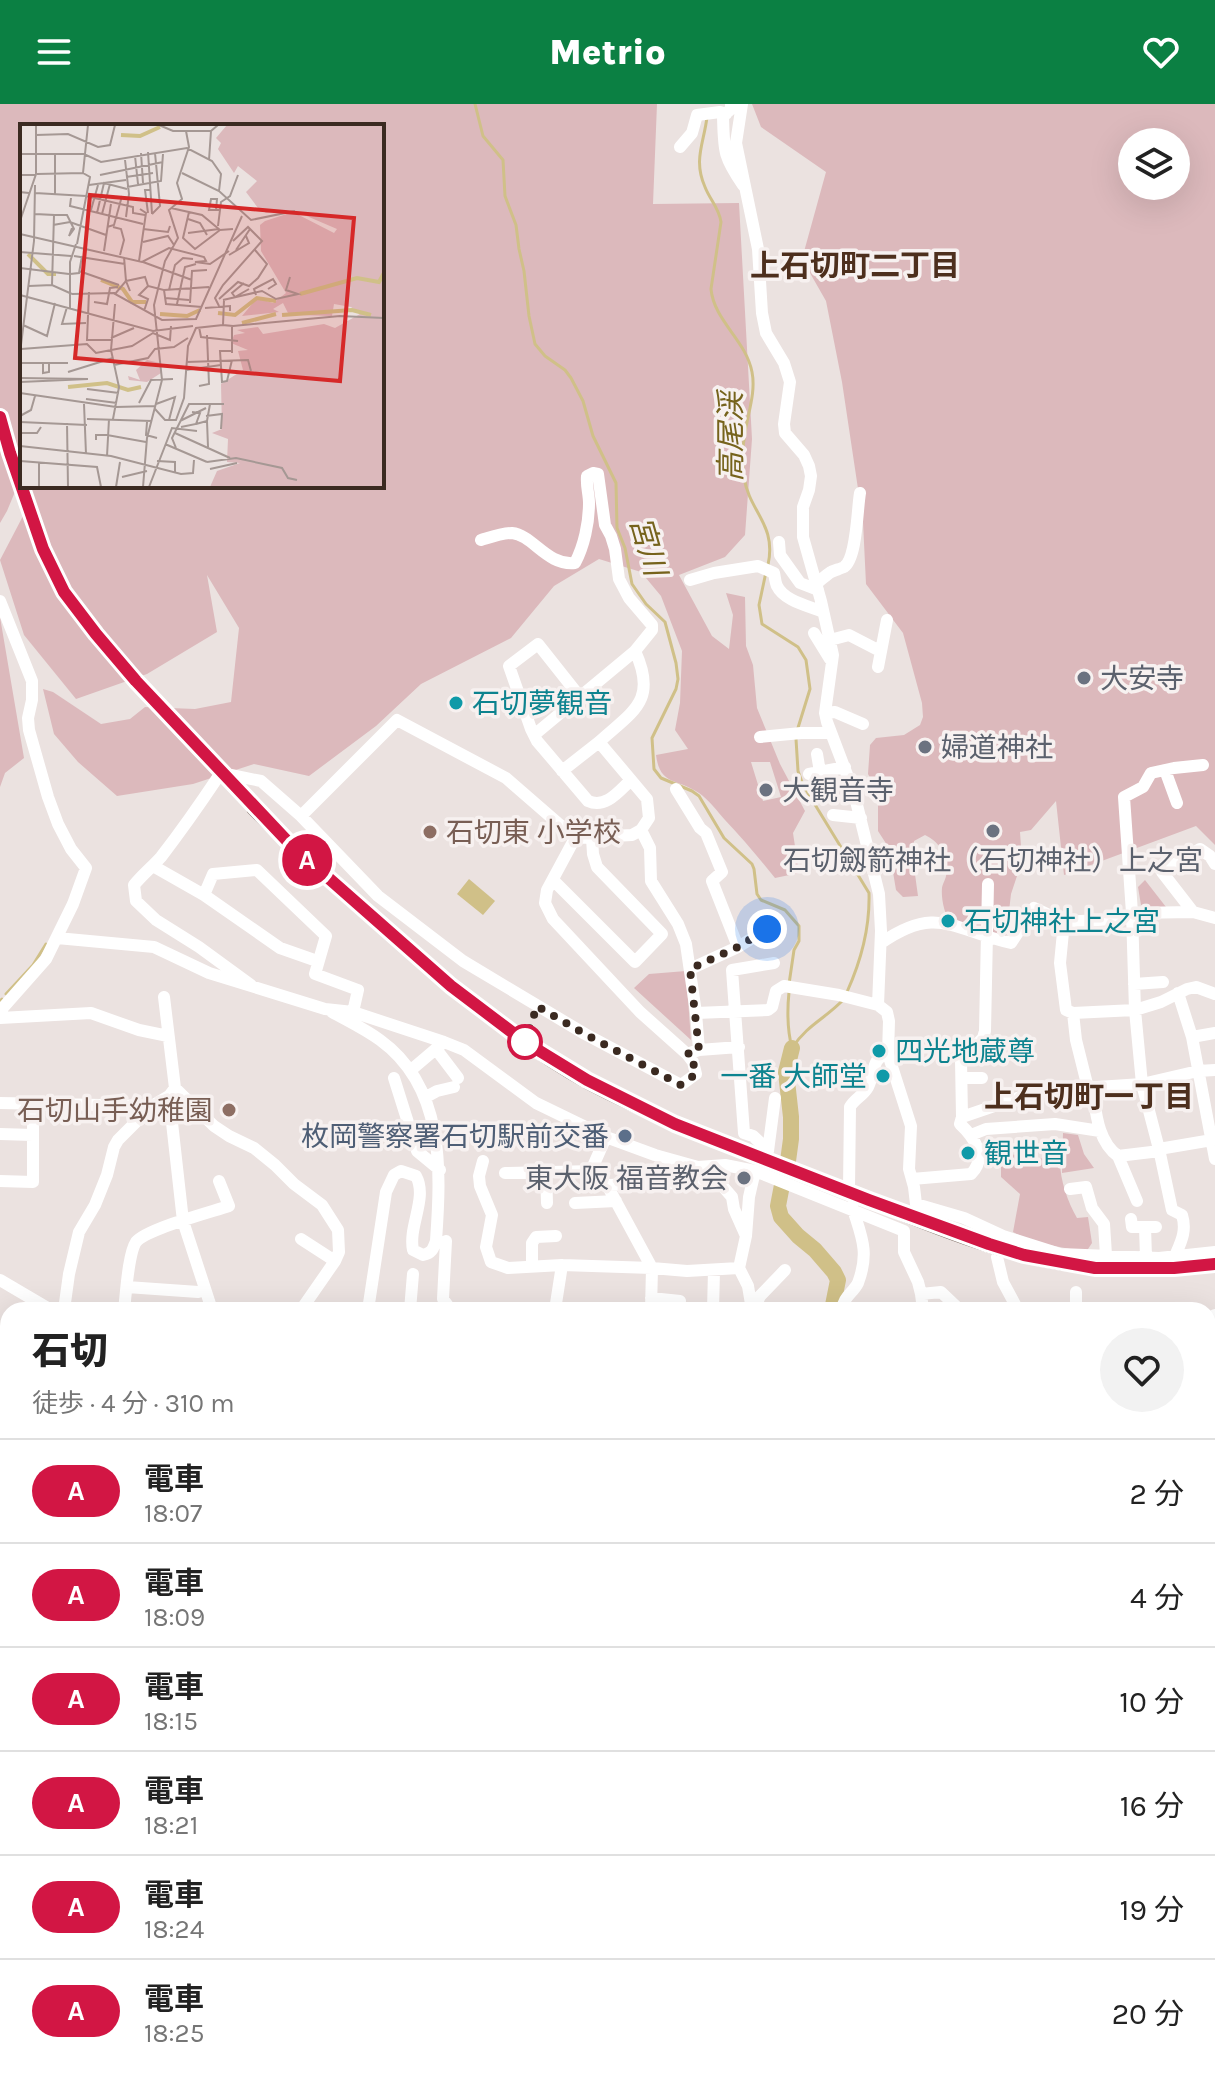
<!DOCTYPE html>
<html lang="ja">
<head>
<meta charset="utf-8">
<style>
	:root { --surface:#fff; --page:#f2f2f2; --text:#222; --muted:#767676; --line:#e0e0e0; --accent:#0b8043 }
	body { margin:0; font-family:Karla,"Noto Sans JP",sans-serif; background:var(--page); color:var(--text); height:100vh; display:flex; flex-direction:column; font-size:30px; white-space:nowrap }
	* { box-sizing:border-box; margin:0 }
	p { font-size:26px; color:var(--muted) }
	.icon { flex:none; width:44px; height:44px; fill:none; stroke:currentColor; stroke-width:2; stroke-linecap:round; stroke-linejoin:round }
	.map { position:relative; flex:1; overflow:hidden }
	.side { position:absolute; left:0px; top:1198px; width:1216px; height:776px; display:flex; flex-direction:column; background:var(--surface); border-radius:24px 24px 0 0; box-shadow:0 8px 32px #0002 }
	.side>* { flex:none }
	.badge { padding:0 16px; border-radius:26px; font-size:28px; line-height:52px }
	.buttons { position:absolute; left:1118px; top:24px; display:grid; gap:16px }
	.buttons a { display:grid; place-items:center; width:72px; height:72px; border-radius:50%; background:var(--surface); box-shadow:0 8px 32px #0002; font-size:40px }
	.you { position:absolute; width:40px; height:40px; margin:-20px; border:6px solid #fff; border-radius:50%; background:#1a73e8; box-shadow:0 0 0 12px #1a73e833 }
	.map>.badge { position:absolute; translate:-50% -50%; box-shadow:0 0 0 4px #fff }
	.round { display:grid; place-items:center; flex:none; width:84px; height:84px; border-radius:42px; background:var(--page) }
	.overview { display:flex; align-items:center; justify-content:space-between; height:136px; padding:0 32px }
	h1 { font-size:38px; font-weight:800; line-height:60px }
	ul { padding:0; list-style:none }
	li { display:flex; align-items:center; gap:24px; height:104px; padding:0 32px; border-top:2px solid var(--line) }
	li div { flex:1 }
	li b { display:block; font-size:30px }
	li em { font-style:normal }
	li .badge { min-width:88px; font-weight:700; text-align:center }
	header { display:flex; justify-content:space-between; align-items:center; height:104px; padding:0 32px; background:var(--accent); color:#fff; font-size:36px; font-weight:800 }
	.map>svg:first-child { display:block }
	.green { fill:#dcb9bc; fill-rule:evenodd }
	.water { fill:#d0c088 }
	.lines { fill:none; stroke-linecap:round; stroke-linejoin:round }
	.stream { stroke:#d0c088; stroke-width:3 }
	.river { stroke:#d0c088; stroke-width:16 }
	.minor-tunnel { stroke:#c8bdba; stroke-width:12; stroke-dasharray:12 6; stroke-linecap:butt }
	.minor { stroke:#fff; stroke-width:12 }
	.rail-casing { stroke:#77655b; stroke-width:6 }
	.rail { stroke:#f7f1f0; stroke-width:3; stroke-dasharray:9; stroke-linecap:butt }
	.line-casing { stroke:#fff; stroke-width:18 }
	.line { stroke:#d21644; stroke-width:12 }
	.walk { stroke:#3b2a21; stroke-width:8; stroke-dasharray:0 14.4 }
	.worship-dot { fill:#6b7280; stroke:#f7f1f0; stroke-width:3 }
	.culture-dot { fill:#0f9aa8; stroke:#f7f1f0; stroke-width:3 }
	.education-dot { fill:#8d6e63; stroke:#f7f1f0; stroke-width:3 }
	.stop-dot { fill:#fff; stroke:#d21644; stroke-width:4 }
	.service-dot { fill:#5c6f8a; stroke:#f7f1f0; stroke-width:3 }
	.labels { text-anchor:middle; stroke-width:7; stroke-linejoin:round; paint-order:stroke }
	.worship-label { font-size:28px; fill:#5b616d; stroke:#f7f1f0; text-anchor:start }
	.culture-label { font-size:28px; fill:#0d838f; stroke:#f7f1f0; text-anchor:start }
	.education-label { font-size:28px; fill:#785e54; stroke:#f7f1f0; text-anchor:start }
	.service-label { font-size:28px; fill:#4e5e75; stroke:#f7f1f0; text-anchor:end }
	.neighbourhood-label { font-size:30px; font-weight:bold; fill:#4d2f1d; stroke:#f7f1f0 }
	.water-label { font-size:30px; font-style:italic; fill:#76631c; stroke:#f7f1f0 }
	.inset-river { fill:none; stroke:#d0c088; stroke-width:4 }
	.inset-road { fill:none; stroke:#a59894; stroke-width:2 }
	.view { fill:#d62828; fill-opacity:0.15; stroke:#d62828; stroke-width:4 }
	.inset-edge { fill:none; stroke:#3b2a21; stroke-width:4 }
</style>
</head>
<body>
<header><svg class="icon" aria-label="menu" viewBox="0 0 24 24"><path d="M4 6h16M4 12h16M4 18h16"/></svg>Metrio<svg class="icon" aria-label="heart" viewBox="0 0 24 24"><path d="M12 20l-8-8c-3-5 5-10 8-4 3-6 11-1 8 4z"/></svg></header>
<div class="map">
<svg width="1215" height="1974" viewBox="0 0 1215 1974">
	<rect width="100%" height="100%" fill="#ebe2e0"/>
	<path class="green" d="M0,0H657L653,100L739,99L752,335L745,431L725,453L679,471L712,532L729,545L733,511L726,489L745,493L746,542L753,561L757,604L780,660L805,707L793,729L799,769L775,774C759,754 743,735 725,716C717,707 709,696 699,689C677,674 660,682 656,651L688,645L675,626L680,599L682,547L661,492L641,468L599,455L554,482L511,534L421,580L376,622L309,672L254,660L193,680L117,692L78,658L54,630L43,585L53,588L101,620L130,615L145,603L195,605L231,598L239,524L207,471L217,528L147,570L76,595L24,531L0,456L23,412L32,382H382V22H22V371L7,407L0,419ZM751,658H770L781,693L763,697Z
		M752,0H1215V741L1196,722L1064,771L1056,697L1031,726L1020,728L1022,757L1011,790L1006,833C993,830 962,825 952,818C944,813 941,793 942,784C942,781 946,774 946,772C951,755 940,738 925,731L914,737L913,756L918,792L903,793L896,786L893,768L897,764L887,741L878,727V689L868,670L870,641L876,634L904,631L920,621L923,613L922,599L903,529L866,480L863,418L842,278L826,197L802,155L826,68L761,23ZM1132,38H1176V82H1132Z
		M0,513L24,654L5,669L0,683Z
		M1145,776L1166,803L1146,804V800L1141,801L1138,783Z
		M686,867L691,936L634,884L649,870Z
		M1063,1029L1078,1031L1084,1050L1094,1064L1062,1069Z
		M1001,1049L1060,1057C1060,1077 1068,1098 1077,1114L1088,1113L1092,1139L1086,1148L1033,1138L1013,1128L1020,1090L1001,1073Z
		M1215,1339V1484L1208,1473V1341Z
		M8,1633V1690L0,1685V1638Z
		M794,1966H837L832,1970L794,1974Z
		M1021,1966H1086L1091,1974H1053L1050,1972L1025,1974Z"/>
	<path class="water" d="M469,775L495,797L483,811L457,790Z"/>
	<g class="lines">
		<path class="stream" d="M475,0L483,32L503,56L505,92L516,121L519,145L524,167L529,212L535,240L545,252L565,266L571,274L583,297L593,332L616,379L617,424L625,444L632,480L646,500L665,518L676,559L678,575L676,585L652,634L654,665L661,674L692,687L699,692L724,734L752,760L754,765L757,790L761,796L785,806L799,822V837L794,846L789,880
			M707,13C704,39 693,56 705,83C710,96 719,104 721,118L711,185C714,217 746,236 752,268C756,288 748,309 745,329C742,344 742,358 744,373C749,408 777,420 768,461
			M766,468L759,501L762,520L798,543L806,556L810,585L797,627
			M796,635L798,667L803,681L869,789C870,823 861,857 847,888
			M942,656L945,631L949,629
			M789,888C787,908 787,925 792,944
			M6,890L33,861L46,840
			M0,897L2,895
			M792,944C808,920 825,915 844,895
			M5,1425L8,1427
			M0,1646L8,1639"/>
		<path class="river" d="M788,1057L791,1035V1013L786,968L792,944
			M782,1081L778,1102L781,1113L798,1132L815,1146L834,1168L838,1176L832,1206
			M613,1974L615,1966"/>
		<path class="minor-tunnel" d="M912,1121L917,1108
			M997,1153L1001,1139"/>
		<path class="minor" d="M731,0V5L723,12C724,47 723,52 743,81
			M680,43L692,29L697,11L720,8L726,10
			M481,436C491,433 502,429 512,429C533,431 547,462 575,459C584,442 589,419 589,399C589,390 586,382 587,372L593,369L598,370L605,421L611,432L615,445L619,475L629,494L652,521V526L635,547L534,631
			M779,438L780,451L800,479L818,486
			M690,476L714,469L758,462L774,469C775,473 775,478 777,482C784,497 809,502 823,508
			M816,480C821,476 826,471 831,468C833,467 842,464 844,463C857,454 857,406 860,389
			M0,497L32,577V596L28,614L29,626L48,693L58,720L71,745L86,764L73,800L46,855L0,907
			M814,529L830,555
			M830,536L849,531L880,547
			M878,563L887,516
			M580,593L538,540L509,562L531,625L537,637L588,697C606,705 619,687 631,676
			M825,609L835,608L863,620
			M760,633L801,629H831
			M817,650L820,668
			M1165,666L1177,699
			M562,667L599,638
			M809,670L845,663
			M676,685L700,724L706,729L722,768L712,777L738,843
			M833,711L861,714
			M301,712L397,616L506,674L575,734L547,786L545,799L553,815L640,908L687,950
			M641,726L650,744L651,777L678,820L686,840L696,909L699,946
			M575,734L632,731L641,726L649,714L647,695L599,638C633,607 658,597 635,547
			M153,762L204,791L280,844L317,857
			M553,776L635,858L662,830L597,763L593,750L592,734
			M204,791L213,770L257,766L326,832L315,870L358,886L353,908
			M1193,808L1162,768L1200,745L1210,752L1215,760
			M1132,809L1193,808L1215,814
			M1064,818L1060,859L1066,906L1073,909L1135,906L1161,898L1187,885L1196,883L1215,890
			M57,834L154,843L209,869L325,905L353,908L444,938L464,946L536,999L606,1033L655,1051L698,1063L725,1061L755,1067L904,1127
			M881,839C937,800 953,826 1011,839L1034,804L1064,818L1132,814
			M690,865L738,843L767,825
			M1134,880L1163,878
			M251,881L199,843L156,816L136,797L134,781C142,771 152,763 161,753C181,727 200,700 218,673L231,671L261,677L301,712L378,792L463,857L585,930L681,981L696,970L693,958L687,950L699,946L739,943
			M1178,889L1192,933L1215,1055
			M164,893L175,984L214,1022L229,1032L254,1044L275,1061L294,1080L322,1101L338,1126L339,1148L335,1157L301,1206
			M878,901L887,908L889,917L888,950L911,1022L909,1065L914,1083L916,1100L964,1114L1003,1132L1060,1150L1159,1154L1215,1148
			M332,908C348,917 365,925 380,936C445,983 441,1066 436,1137C433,1145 432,1149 423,1151L413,1146C408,1122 428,1094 416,1072L401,1067L394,1071L386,1088L368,1206
			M696,909L768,906L772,903L776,887L784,882L839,891L878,901L881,827L879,790L854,689L827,618L825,609L833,551L821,497L803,433V403L809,386L811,372L809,362L804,351L785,329L784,320L790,278L784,259L766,229L762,209L758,145L736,39L742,0
			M1073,909L1076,936L1088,984
			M0,914L91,909L139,926L168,932
			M1192,933L1215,929
			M436,945L458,974
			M411,966L444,938
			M394,974L417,1047L440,1066
			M962,974H982
			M1092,983C1096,1007 1097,1037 1118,1052L1160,1047
			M169,992L183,1117L212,1206
			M426,993L437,987L454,983
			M0,999L152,1002
			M962,1013L1038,987L1142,980L1198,967L1215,966
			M0,1030L33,1031
			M971,1031L986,1025L1055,1020L1100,1027
			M606,1033L594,1060V1067L607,1081L652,1164L651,1206
			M767,1045L753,1032L744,1029L732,866L774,859
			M1159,1045L1212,1036
			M768,1047L775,994
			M1118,1052L1137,1097
			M483,1057L479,1072L480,1082L492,1111L486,1143L491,1158L508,1164L562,1161L652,1164L687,1167L739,1164
			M546,1068L547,1099
			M505,1069L594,1067
			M912,1075L971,1070C988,1053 974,1033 960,1020L962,1013L961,956L983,934L985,927L988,780
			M0,1077L33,1078V1000
			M607,1081L719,1078L732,1093L734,1105L746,1132
			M849,1084L850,1003C854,995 863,992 868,983C875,970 871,953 888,950
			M1070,1085L1086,1083L1092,1104L1104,1120L1106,1151
			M575,1099L616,1097
			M1131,1115L1132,1123H1156
			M1145,1123L1146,1153
			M904,1127V1148L918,1178L921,1190L923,1206
			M301,1135L335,1157
			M446,1137L443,1195L451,1206
			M1175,1152C1181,1138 1187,1127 1182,1111L1172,1106L1159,1045L1142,980L1135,906L1132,809L1124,693L1143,683L1151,669L1174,664L1203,661
			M997,1153L1003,1178L1018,1206
			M532,1162V1139L536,1133L556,1132
			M0,1176L51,1206
			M127,1183L198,1188L205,1186
			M1076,1188V1206
			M921,1190L941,1188L960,1206
			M651,1194L680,1197
			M64,1206L69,1170L79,1128L95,1101L107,1071L114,1043L118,1036L152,1002L169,992L175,984
			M124,1206C126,1191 128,1150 136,1138C146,1125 211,1108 229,1102L219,1077
			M410,1206L413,1170
			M555,1206L562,1161
			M713,1206L714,1167
			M752,1206L748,1182L739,1164L746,1132L749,1093L755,1067
			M754,1206L760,1192L785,1166
			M842,1206C843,1193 853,1189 858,1179C870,1147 861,1132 852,1102
			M1208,1214L1215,1211
			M1208,1255H1215
			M0,1295L8,1302
			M1208,1334L1215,1332
			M0,1353L8,1356
			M0,1390L8,1393
			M0,1451L8,1447
			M0,1507L8,1505
			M1208,1556L1215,1565
			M0,1559L8,1557
			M1208,1641L1215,1637
			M0,1686L8,1691
			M1208,1689L1215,1687
			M0,1714L8,1701
			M1208,1735L1215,1756
			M0,1739L8,1741
			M0,1792L8,1795
			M0,1846L8,1847
			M1208,1883L1215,1884
			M0,1890L8,1892
			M0,1935L8,1937
			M457,1966V1974
			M569,1966V1974
			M632,1966L633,1974
			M681,1966L684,1974
			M903,1966H906
			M959,1966L961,1974
			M1120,1966L1121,1974
			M12,1974L13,1966
			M108,1974L109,1966
			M262,1974L264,1966
			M387,1974L388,1966
			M703,1974L725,1967
			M745,1974L773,1966
			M866,1974L868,1966"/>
		<g class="rail-casing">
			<path id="rail" d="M250,707C298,756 350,801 402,845C460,895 519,945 586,982C664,1023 744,1050 825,1083C901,1113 978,1149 1059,1163C1110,1172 1163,1169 1215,1164"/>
		</g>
		<use href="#rail" class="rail"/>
	</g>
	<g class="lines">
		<g class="line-casing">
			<path id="line" d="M0,313L10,349L43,445L64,488L96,530L136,577L291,741L451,882L525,938L587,976L675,1020L869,1096L989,1140L1024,1151L1095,1164H1174L1215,1160"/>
		</g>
		<use href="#line" class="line"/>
		<path class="walk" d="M525,938L537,902L585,930L681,981L696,970L693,958L687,950L699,946L690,865L738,843L767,825"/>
	</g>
	<g class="worship-dot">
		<circle cx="1084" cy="574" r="8"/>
		<circle cx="925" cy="643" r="8"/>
		<circle cx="766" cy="686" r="8"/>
		<circle cx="993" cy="727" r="8"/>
		<circle cx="744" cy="1074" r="8"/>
	</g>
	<g class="culture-dot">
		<circle cx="456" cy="599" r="8"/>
		<circle cx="948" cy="817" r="8"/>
		<circle cx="879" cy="947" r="8"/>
		<circle cx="883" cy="972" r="8"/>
		<circle cx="968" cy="1049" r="8"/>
	</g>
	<g class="education-dot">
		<circle cx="430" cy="728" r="8"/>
		<circle cx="229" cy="1006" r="8"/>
	</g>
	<circle class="stop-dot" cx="525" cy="938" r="16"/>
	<circle class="service-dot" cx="625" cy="1032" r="8"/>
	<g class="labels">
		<g class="worship-label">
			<text x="1100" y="584">大安寺</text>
			<text x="941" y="653">婦道神社</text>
			<text x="782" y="696">大観音寺</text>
			<text x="993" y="766" text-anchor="middle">石切劔箭神社（石切神社）上之宮</text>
			<text x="728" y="1084" text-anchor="end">東大阪 福音教会</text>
		</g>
		<g class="culture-label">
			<text x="472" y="609">石切夢観音</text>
			<text x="964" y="827">石切神社上之宮</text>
			<text x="895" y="957">四光地蔵尊</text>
			<text x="867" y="982" text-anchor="end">一番 大師堂</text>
			<text x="984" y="1059">観世音</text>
		</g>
		<g class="education-label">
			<text x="446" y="738">石切東 小学校</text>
			<text x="213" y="1016" text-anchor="end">石切山手幼稚園</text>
		</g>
		<g class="service-label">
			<text x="609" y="1042">枚岡警察署石切駅前交番</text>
		</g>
		<g class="neighbourhood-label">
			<text x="855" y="172">上石切町二丁目</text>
			<text x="1089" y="1003">上石切町一丁目</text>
		</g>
		<g class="water-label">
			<text transform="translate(731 333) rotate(-90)" y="10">高尾渓</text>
			<text transform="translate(648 442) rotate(74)" y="10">宮川</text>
		</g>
	</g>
	<g transform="translate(20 20)">
		<rect width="364" height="364" fill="#ebe2e0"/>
		<path d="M207,1H364V363H190L197,347L220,339L207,338L208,315L192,309L202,305L201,260L223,246L218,227L228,226L211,219L214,211L225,209L217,206L238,203L243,210L304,200L315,204L340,190L331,183L314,180L312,192L280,191L268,189L263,179L253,185L259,188L222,192L237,174L253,179L266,169L241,127L240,101L245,97L273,88L314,109L317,105L275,87L246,89L238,84L226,68L237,57L218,42L214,49L198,25L201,19L196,14ZM127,236L140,239L141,249L127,258L109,256L108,252L120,256L116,246Z" fill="#dcb9bc"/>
		<path class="inset-river" d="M101,11L120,12L140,3M8,130L28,150H36M81,156L103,165L112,178H126M280,170L337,154L359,158L364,149M198,189L215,191L237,174L256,177M140,190L167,192L180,186M262,191L332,186L351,191M222,199L256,190M48,263L87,259L108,266L121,263"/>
		<path class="inset-road" d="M139,1L153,7H191M16,11L48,10L78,23L90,21L95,1M128,28L132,90M121,29L123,59M0,30H64L81,38L167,24L192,37L201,50L199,67M115,32L118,60M105,36L109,70L106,93M189,36L191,7L198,1M162,49L199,67L231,96L275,87M17,50L63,49M80,51L143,38M106,53L133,49M69,61L106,56M107,63L141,57L143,30M9,69L0,68L1,51H16M15,69L66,72L113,83V89L125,91M35,70V30M51,74L50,82L123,100M151,84L182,91L200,106L213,105M71,86L78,61M196,86L197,75H191L189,86H200M169,88L163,114L175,125L200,106M77,89L84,59L107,65M128,89L125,66H131M15,90L34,91L32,161M82,90L90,60M132,90L140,82L135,29M34,91H47L54,105L49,112L52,104M168,95L180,99L187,111M0,97L16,50V1M33,101L50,98L86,111M198,102L201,78L210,72L218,51M87,103L94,101L102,72M93,103L101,105L104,116L100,131M123,105L148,108L150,102M168,109L199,105M0,110L122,138L149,124L184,133L186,137L175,138L190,140L209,127M123,118L148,112L154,121M57,120L70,53L63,49L68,1M216,126L230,105M84,127L91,80M0,128L51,132M209,131L229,119L226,112M54,132L105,140M104,133L106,157L95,170L142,196L177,195M119,137L126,89L120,85M123,138L172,156M0,144L49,150M59,147L99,161M50,150L59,149L62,132M224,159L212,169L215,173L229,165M9,162L32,161L52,170M144,166L189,163M149,166L155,141L163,134L173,135M110,167L106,157L125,153L128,162L144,166L146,180L182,183M69,168L67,216H91M52,170L95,169M0,171L133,207L173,202M236,171L234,165L253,155L256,160L248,165M145,174L169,176M199,175L218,158L229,162L238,154L247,140L235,126M203,176L242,167L256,175L278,170L266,166L270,153M204,176L203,201L213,202L320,192L364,194M74,178L87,180L90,164L98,163M170,179L172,147L187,146M157,180L165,143L176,140M199,182L195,174L203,161L242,117L228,103L213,117M47,183L42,200L66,199M50,184V138L56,120M185,184L210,182V187M124,187L128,175L119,171L128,162M176,195L222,92M3,201L27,212L35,179M179,203L181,213L218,217M212,203V229M91,214L114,204M1,225L67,220L76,229L112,222L133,209L150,216L151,202M212,227H200L202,258L207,257L212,236M0,229L14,117L15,61M166,238L228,236L231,247M0,239H48M23,239V249L29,248V240M94,241L128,234L135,225L154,223L168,214M166,246L201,241M48,248L93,234M0,254L68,255L0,258M179,262L189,260L187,211M67,265L99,269M0,269L96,283L136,282M66,275L97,279M119,279L131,256L153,255M64,280L66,330M136,280L155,273L149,296M135,285L145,296H156L164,274L168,222L176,204L203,201M0,292L11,286L15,272M186,292L202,290L201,305M67,295L132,297M93,295L99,263L91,226L95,180M160,297L186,284M187,297L188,323M0,298L67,301M127,298L126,311L137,314M47,299L48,363M176,300L187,297L190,280H204M161,303L176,300L180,289L172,288M0,309H17L21,303M155,309L210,334M76,316V311H87L126,318M145,320L187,338M0,322L91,332L161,350L173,349L174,336M156,324L152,314L169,280H190M87,332L89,295M0,337L77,343L81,363M137,337L155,338V348M187,338L216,334L262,344L268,354L277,356M190,345L217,339M102,353L127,347M19,363V338M96,363L100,338M123,363L127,314L142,256L134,181L145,137L158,114L149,86L162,75L157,59L169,23L166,7M129,363L152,304L177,307"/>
		<path class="view" d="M70,71L334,94L320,257L55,234Z"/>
		<rect width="364" height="364" class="inset-edge"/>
	</g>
</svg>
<div class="buttons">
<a><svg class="icon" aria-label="layers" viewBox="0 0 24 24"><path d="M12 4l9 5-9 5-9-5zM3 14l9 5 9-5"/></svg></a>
</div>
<div class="you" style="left:767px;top:825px"></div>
<b class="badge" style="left:307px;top:756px;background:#d21644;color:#fff">A</b>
<section class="side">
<div class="overview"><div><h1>石切</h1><p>徒歩 · 4 分 · 310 m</p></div><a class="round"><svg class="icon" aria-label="heart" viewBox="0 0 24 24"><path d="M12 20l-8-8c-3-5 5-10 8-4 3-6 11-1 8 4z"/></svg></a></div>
<ul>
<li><span class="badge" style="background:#d21644;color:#fff">A</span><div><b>電車</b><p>18:07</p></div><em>2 分</em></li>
<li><span class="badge" style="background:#d21644;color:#fff">A</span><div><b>電車</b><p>18:09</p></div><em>4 分</em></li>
<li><span class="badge" style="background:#d21644;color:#fff">A</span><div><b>電車</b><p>18:15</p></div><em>10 分</em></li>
<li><span class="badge" style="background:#d21644;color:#fff">A</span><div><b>電車</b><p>18:21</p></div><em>16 分</em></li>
<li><span class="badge" style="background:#d21644;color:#fff">A</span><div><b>電車</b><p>18:24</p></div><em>19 分</em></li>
<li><span class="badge" style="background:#d21644;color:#fff">A</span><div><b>電車</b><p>18:25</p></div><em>20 分</em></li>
</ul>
</section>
</div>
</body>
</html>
